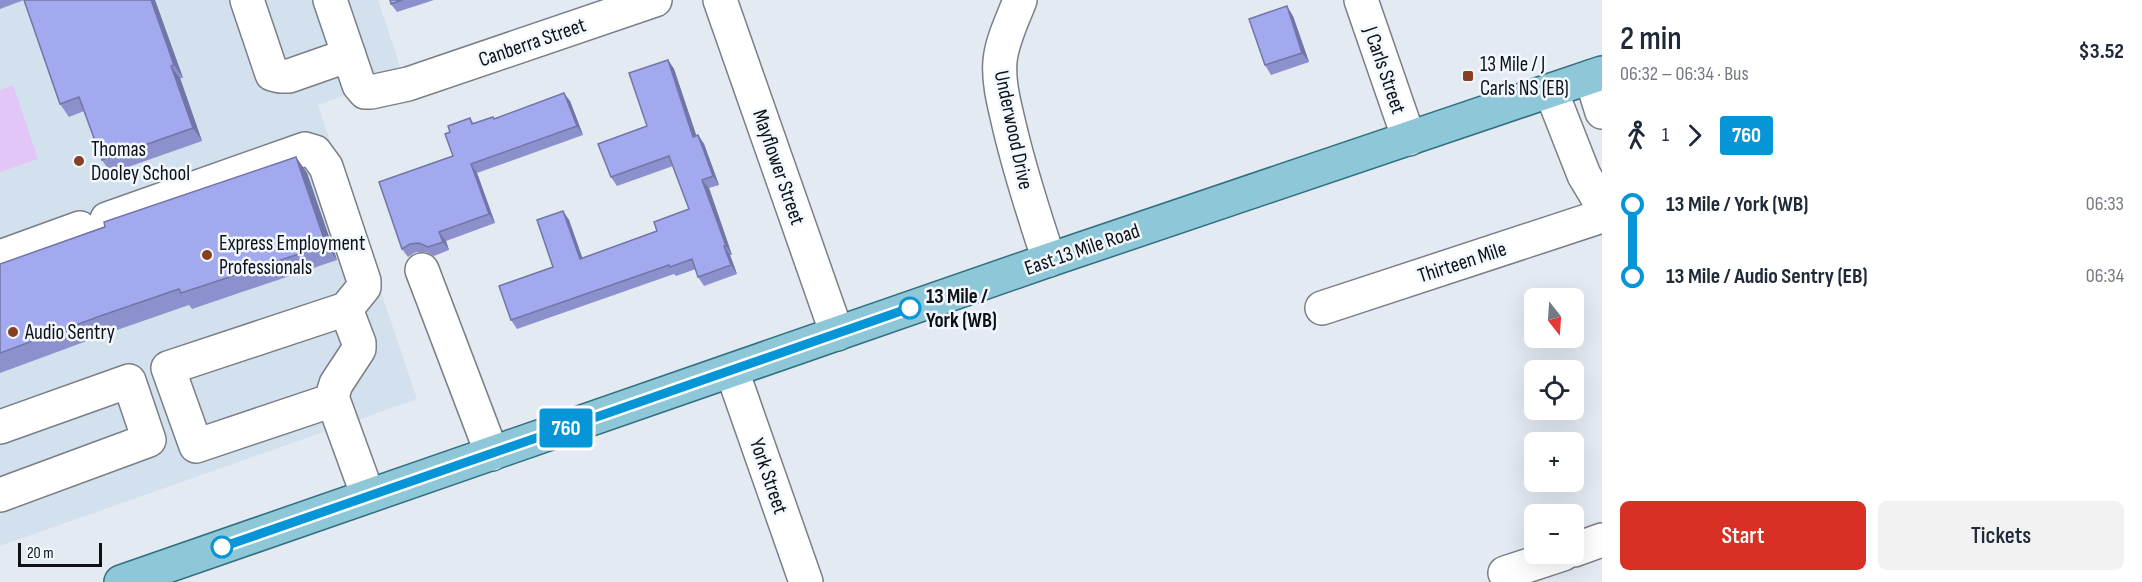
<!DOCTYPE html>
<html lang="en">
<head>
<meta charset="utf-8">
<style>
	:root { --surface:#fff; --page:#f2f2f3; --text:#1f2937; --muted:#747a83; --accent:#d93025 }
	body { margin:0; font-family:"Sofia Sans Condensed",sans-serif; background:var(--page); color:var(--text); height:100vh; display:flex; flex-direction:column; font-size:22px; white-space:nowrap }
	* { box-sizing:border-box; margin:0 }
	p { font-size:20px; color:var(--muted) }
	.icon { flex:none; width:33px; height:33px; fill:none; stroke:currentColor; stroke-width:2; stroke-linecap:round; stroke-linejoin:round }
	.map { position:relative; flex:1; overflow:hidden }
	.side { display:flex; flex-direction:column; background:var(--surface); width:540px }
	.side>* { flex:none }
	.badge { padding:0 12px; border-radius:4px; font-size:21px; line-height:39px }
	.needle { width:39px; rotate:163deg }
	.buttons { position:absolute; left:1524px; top:288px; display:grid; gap:12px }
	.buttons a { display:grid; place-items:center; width:60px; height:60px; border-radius:9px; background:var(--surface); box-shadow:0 6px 24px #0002; font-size:30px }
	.scale { position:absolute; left:18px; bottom:15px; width:84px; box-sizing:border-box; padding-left:6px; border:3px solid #0f1114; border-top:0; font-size:16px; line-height:21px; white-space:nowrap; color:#0f1114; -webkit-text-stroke:4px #f1f7fe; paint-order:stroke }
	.map>.badge { position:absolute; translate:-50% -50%; box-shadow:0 0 0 3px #fff }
	.legs { display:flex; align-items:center; gap:9px; height:66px; padding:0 18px; font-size:20px }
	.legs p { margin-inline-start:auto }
	.head { display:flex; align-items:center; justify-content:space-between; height:102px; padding:0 18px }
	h1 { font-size:33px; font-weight:600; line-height:45px }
	.cta { display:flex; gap:12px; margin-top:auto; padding:12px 18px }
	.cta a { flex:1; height:69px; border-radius:9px; background:var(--accent); color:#fff; font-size:24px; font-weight:600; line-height:69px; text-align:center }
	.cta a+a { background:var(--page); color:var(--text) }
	ul { padding:0 18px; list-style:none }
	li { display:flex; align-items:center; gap:21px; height:72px; font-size:22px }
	li i { display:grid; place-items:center; width:9px; height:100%; margin:0 8px; background:currentColor }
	li i::after { content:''; width:15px; height:15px; margin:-8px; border:4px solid; border-radius:50%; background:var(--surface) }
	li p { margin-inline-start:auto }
	li:first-child i { background:linear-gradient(#0000 50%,currentColor 0) }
	li:last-child i { background:linear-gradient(currentColor 50%,#0000 0) }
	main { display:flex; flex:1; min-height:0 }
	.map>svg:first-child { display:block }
	.built { fill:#d3e0ed }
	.green { fill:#e2c6f8 }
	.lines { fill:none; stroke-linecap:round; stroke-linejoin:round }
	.minor-casing { stroke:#797f86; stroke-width:36 }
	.major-casing { stroke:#306f81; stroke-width:36 }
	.minor { stroke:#fff; stroke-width:33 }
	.major { stroke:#8ec7d7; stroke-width:33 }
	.wall { fill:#8c91cd }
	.shaded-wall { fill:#7276a7 }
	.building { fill:#a3a9ee; stroke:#7276a7; stroke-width:1.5 }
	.line-1-casing { stroke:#fff; stroke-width:14 }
	.line-1 { stroke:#0696d7; stroke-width:9 }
	.poi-dot { fill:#884023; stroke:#f1f7fe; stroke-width:2 }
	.stop-1-dot { fill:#fff; stroke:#0696d7; stroke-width:3 }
	.labels { text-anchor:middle; stroke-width:5; stroke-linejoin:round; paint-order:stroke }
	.street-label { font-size:21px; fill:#0f1114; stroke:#f1f7fe }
	.poi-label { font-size:21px; fill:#0f1114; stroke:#f1f7fe; text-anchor:start }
	.stop-label { font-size:21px; font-weight:bold; fill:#0f1114; stroke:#f1f7fe; text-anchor:start }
</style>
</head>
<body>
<main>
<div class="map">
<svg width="1602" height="582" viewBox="0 0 1602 582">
	<rect width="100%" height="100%" fill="#e3eaf2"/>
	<path class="built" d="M0,0H378L403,75L318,105L417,399L0,546Z"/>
	<path class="green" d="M13,85L38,159L0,172V90Z"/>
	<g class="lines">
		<g class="minor-casing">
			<path id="minor" d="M247,0L272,74L280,76H289L349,55
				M330,0L359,85L365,92H371L408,84L655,0
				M720,0L837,334
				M1020,0C1013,19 1002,40 1000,61C998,83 1005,107 1010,129C1021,175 1034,215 1049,260
				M1361,0L1409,139
				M1591,77L1602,112
				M1551,91L1584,175L1602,205
				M107,219L305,149L315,152L326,167L364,281V287L346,309
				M0,257L80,228
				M422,270L492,454
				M1322,308L1602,216
				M732,371L806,582
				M333,400L196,446L168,368L346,309L359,343V349L336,384L332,397L368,496
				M0,427L129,381L149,440L0,495
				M1574,550L1602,540
				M1505,573L1563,554"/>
		</g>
		<g class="major-casing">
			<path id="major" d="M121,582L1049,260L1602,73"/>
		</g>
		<use href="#minor" class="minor"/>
		<use href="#major" class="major"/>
	</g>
	<path class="wall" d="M0,0H155L183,78H180L202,141L111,173L102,160L84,111L69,117L60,104L24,0L0,9Z
		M390,0H434L397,12L391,4Z
		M1293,16L1309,62L1271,75L1265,65Z
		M668,60L674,69L696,136L698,135L704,144L719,185L709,188L732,255H730L737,274L704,286L698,277L696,269L676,276L674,274L517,329L511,320L553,267L563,211L569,220L582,258L657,231L689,209L673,166L617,186L611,177L647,126Z
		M570,101L583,135L477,173L495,223L446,241L449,250L434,256L426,252H416L408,257L402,249L453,156L450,132L470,118L474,124Z
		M296,157L307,173L337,260L192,309L189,305L114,331L0,373V264Z"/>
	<path class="shaded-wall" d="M151,0H155L183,78L174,65Z
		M1287,6L1293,16L1309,62L1302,53Z
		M668,60L674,69L700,146L693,137Z
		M171,66L180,78L202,141L193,128Z
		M564,93L570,101L583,135L577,126Z
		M698,135L704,144L719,185L713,176Z
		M296,157L307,173L337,260L326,245Z
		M471,164L477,173L495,223L489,214Z
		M702,180L709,188L732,255L726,246Z
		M563,211L569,220L586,268L580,259Z
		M439,232L446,241L449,250L443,242Z
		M724,246L730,255L737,274L731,265Z"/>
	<path class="building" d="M24,0H151L174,65L171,66L193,128L102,160L79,97L60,104Z
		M390,0H402L391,4Z
		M1287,6L1302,53L1265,65L1249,19Z
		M668,60L693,137L698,135L713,176L702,180L726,246H724L731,265L698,277L692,259L670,267L669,265L511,320L499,286L553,267L537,220L563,211L580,259L657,231L654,222L689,209L669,156L611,177L598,144L647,126L629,73Z
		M564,93L577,126L471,164L489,214L439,232L443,242L428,247L419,243L410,244L402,249L379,182L453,156L445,134L450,132L448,126L470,118L472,124L493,117L494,119Z
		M296,157L326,245L181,293L179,289L103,315L0,353V264L105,227L104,222Z"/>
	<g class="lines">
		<g class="line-1-casing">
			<path id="line-1" d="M222,547L910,308"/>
		</g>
		<use href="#line-1" class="line-1"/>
	</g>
	<g class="poi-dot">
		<rect x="1462" y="70" width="12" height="12" rx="3"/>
		<circle cx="79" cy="161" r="6"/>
		<circle cx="207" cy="255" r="6"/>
		<circle cx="13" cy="332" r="6"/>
	</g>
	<g class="stop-1-dot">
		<circle cx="910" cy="308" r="10"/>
		<circle cx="222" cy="547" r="10"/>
	</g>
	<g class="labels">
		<g class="street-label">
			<text transform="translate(532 42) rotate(-19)" y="7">Canberra Street</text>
			<text transform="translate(1385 70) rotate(71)" y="7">J Carls Street</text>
			<text transform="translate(1014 130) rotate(78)" y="7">Underwood Drive</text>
			<text transform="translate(779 167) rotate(71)" y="7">Mayflower Street</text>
			<text transform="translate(1082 249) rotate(-19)" y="7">East 13 Mile Road</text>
			<text transform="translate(1462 262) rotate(-18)" y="7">Thirteen Mile</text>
			<text transform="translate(769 476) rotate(71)" y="7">York Street</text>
		</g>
		<g class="poi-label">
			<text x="1480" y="71">13 Mile / J<tspan x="1480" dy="24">Carls NS (EB)</tspan></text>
			<text x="91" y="156">Thomas<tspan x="91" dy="24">Dooley School</tspan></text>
			<text x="219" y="250">Express Employment<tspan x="219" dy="24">Professionals</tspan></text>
			<text x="25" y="339">Audio Sentry</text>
		</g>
		<g class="stop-label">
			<text x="926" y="303">13 Mile /<tspan x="926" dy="24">York (WB)</tspan></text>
		</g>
	</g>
</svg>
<div class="buttons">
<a><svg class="needle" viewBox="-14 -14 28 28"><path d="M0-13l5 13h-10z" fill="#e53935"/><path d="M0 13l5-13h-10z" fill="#747a83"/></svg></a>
<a><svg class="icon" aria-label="locate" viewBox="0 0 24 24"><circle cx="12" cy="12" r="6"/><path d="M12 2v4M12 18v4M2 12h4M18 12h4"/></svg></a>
<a>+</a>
<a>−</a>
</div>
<div class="scale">20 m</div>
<b class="badge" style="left:566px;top:428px;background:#0696d7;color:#fff">760</b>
</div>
<section class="side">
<div class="head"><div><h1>2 min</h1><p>06:32 – 06:34 · Bus</p></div><b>$3.52</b></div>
<div class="legs"><svg class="icon" aria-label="walk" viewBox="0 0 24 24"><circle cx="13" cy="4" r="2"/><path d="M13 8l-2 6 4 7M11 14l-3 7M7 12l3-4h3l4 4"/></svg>1<svg class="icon" aria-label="forward" viewBox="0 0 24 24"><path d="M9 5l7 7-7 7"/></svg><b class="badge" style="background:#0696d7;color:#fff">760</b></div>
<ul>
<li><i style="color:#0696d7"></i><b>13 Mile / York (WB)</b><p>06:33</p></li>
<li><i style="color:#0696d7"></i><b>13 Mile / Audio Sentry (EB)</b><p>06:34</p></li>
</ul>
<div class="cta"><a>Start</a><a>Tickets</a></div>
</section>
</main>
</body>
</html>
